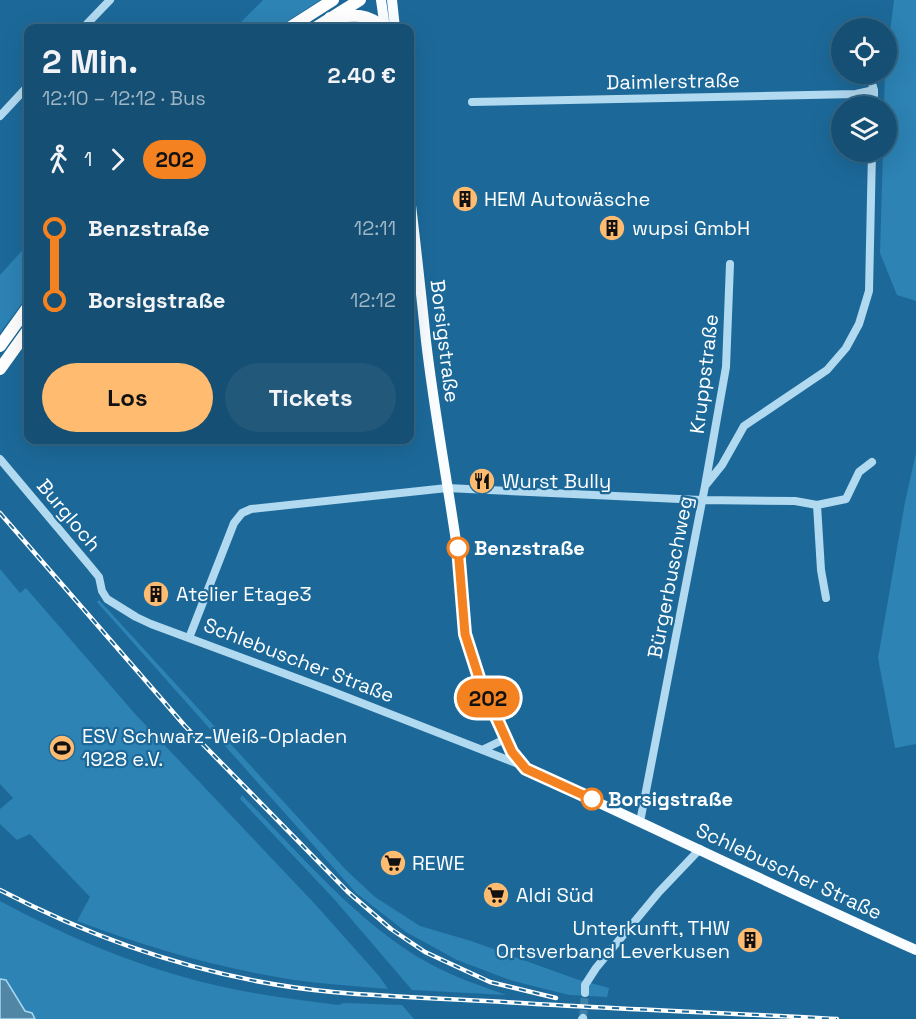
<!DOCTYPE html>
<html lang="de">
<head>
<meta charset="utf-8">
<style>
	:root { --surface:#154f73; --page:#22597b; --text:#f1f3f6; --muted:#9db5c4; --line:#346685; --accent:#ffbb70 }
	body { margin:0; font-family:"Space Grotesk",sans-serif; background:var(--page); color:var(--text); height:100vh; display:flex; flex-direction:column; font-size:22px; white-space:nowrap }
	* { box-sizing:border-box; margin:0 }
	p { font-size:20px; color:var(--muted) }
	.icon { flex:none; width:33px; height:33px; fill:none; stroke:currentColor; stroke-width:2; stroke-linecap:round; stroke-linejoin:round }
	.map { position:relative; flex:1; overflow:hidden }
	.side { position:absolute; left:24px; top:24px; width:390px; height:420px; display:flex; flex-direction:column; background:var(--surface); border-radius:12px; box-shadow:0 6px 24px #0002,0 0 0 2px var(--line) }
	.side>* { flex:none }
	.badge { padding:0 12px; border-radius:20px; font-size:21px; line-height:39px }
	.fabs { position:absolute; left:831px; top:18px; display:grid; gap:12px }
	.fabs a { display:grid; place-items:center; width:66px; height:66px; border-radius:50%; background:var(--surface); box-shadow:0 6px 24px #0002,0 0 0 2px var(--line); font-size:30px }
	.map>.badge { position:absolute; translate:-50% -50%; box-shadow:0 0 0 3px #fff }
	.legs { display:flex; align-items:center; gap:9px; height:66px; padding:0 18px; font-size:20px }
	.legs p { margin-inline-start:auto }
	.head { display:flex; align-items:center; justify-content:space-between; height:102px; padding:0 18px }
	h1 { font-size:33px; font-weight:700; line-height:45px }
	.primary-button { display:flex; gap:12px; margin-top:auto; padding:12px 18px }
	.primary-button a { flex:1; height:69px; border-radius:36px; background:var(--accent); color:#111; font-size:24px; font-weight:700; line-height:69px; text-align:center }
	.primary-button a+a { background:var(--page); color:var(--text) }
	ul { padding:0 18px; list-style:none }
	li { display:flex; align-items:center; gap:21px; height:72px; font-size:22px }
	li i { display:grid; place-items:center; width:9px; height:100%; margin:0 8px; background:currentColor }
	li i::after { content:''; width:15px; height:15px; margin:-8px; border:4px solid; border-radius:50%; background:var(--surface) }
	li p { margin-inline-start:auto }
	li:first-child i { background:linear-gradient(#0000 50%,currentColor 0) }
	li:last-child i { background:linear-gradient(currentColor 50%,#0000 0) }
	.map>svg:first-child { display:block }
	.green { fill:#2c83b4 }
	.water { fill:#5286a5; stroke:#a4d7f2; stroke-width:1.5 }
	.lines { fill:none; stroke-linecap:round; stroke-linejoin:round }
	.minor-tunnel { stroke:#3e80a8; stroke-width:8; stroke-dasharray:8 4; stroke-linecap:butt }
	.minor { stroke:#b1d9f0; stroke-width:8 }
	.major { stroke:#fafdff; stroke-width:10 }
	.highway { stroke:#fff; stroke-width:12 }
	.rail-casing { stroke:#fff; stroke-width:4.5 }
	.rail { stroke:#1c6999; stroke-width:2; stroke-dasharray:7; stroke-linecap:butt }
	.line-1-casing { stroke:#fff; stroke-width:14 }
	.line-1 { stroke:#f58220; stroke-width:9 }
	.stop-1-dot { fill:#fff; stroke:#f58220; stroke-width:3 }
	.labels { text-anchor:middle; stroke-width:4.5; stroke-linejoin:round; paint-order:stroke }
	.street-label { font-size:20px; fill:#fff; stroke:#1c6999 }
	.poi-label { font-size:20px; fill:#fff; stroke:#1c6999; text-anchor:start }
	.stop-label { font-size:20px; font-weight:bold; fill:#fff; stroke:#1c6999; text-anchor:start }
</style>
</head>
<body>
<div class="map">
<svg width="916" height="1019" viewBox="0 0 916 1019">
	<rect width="100%" height="100%" fill="#1c6999"/>
	<path class="green" d="M263,0H320L277,28H235Z
		M894,0H916V301L897,295L880,253L883,152H886V106H884L885,74H886L887,56Z
		M28,244V295L0,333V275Z
		M916,453V744L895,748L878,658L905,502Z
		M0,569L20,593L26,588L136,715L314,903L379,976L388,989C355,986 321,984 288,979C215,967 146,947 77,921L90,897L30,834L17,840L0,824V809L13,798L0,784Z
		M99,600L346,870L375,897L420,926L471,941L576,979L609,988L607,997L569,995L513,981L457,960L406,932L356,893L97,602Z
		M242,795C300,854 367,935 442,970C462,980 485,987 506,995L412,990L334,899L240,799Z
		M0,901C63,935 129,963 198,981C244,993 291,999 338,1005L344,1003L402,1005L414,1019H35L32,1013L25,1012L6,980L0,979Z"/>
	<path class="water" d="M0,979L6,980L25,1011L32,1013L35,1019H0Z"/>
	<g class="lines">
		<path class="minor-tunnel" d="M583,1018L585,993"/>
		<path class="minor" d="M83,28L110,0
			M869,74L874,90V106
			M472,102L856,94L874,90
			M0,116L28,86
			M0,459L90,566L99,577L102,591L107,599L136,617L151,624L331,691L521,765
			M705,486L726,367L730,264
			M817,505L846,499L859,472L872,462
			M189,638L234,523L242,513L251,509L447,488L701,500L795,501L817,505L821,570L826,598
			M484,749L505,739
			M640,822L705,486L722,465L744,426L827,370L846,348L859,324L869,291L872,152
			M585,993V985L596,968L659,892L700,849
			M582,1019L583,1018"/>
		<path class="major" d="M381,0L385,28
			M392,0L395,28
			M410,197C416,245 421,293 426,341C434,410 447,479 457,548C462,576 459,605 465,633C470,661 505,753 526,769C656,829 785,891 916,950"/>
		<path class="highway" d="M330,18C354,15 364,12 385,28
			M289,28L333,0
			M315,28L360,0
			M0,346L28,307
			M0,369L28,330"/>
		<g class="rail-casing">
			<path id="rail" d="M0,513L185,726L348,892L391,929L425,952L490,982L556,998
				M0,890C104,944 216,981 333,992C390,997 448,999 505,1002C616,1009 726,1013 837,1019"/>
		</g>
		<use href="#rail" class="rail"/>
	</g>
	<g class="lines">
		<g class="line-1-casing">
			<path id="line-1" d="M458,548L465,634L480,681L512,752L526,769L592,799"/>
		</g>
		<use href="#line-1" class="line-1"/>
	</g>
	<defs>
		<g id="building-disc" transform="scale(1.35)"><circle r="9.5" fill="#ffbb70" stroke="#1c6999"/><path d="M-4-6H4V6H1V3H-1V6H-4ZM-2.5-4.3h1.7v1.8h-1.7ZM.8-4.3h1.7v1.8H.8ZM-2.5-1h1.7V.8h-1.7ZM.8-1h1.7V.8H.8Z" fill="#111"/></g>
		<g id="restaurant-disc" transform="scale(1.35)"><circle r="9.5" fill="#ffbb70" stroke="#1c6999"/><path d="M-5-6h1v4h1v-4h1v4h1v-4h1v5L-1.5 .5V6h-2V.5L-5-1ZM5-6V6H3V1.5H1.5Q1.5-4 5-6Z" fill="#111"/></g>
		<g id="stadium-disc" transform="scale(1.35)"><circle r="9.5" fill="#ffbb70" stroke="#1c6999"/><path d="M0-5a6.5 5 0 1 0 0 10a6.5 5 0 1 0 0-10ZM-3.5-1.8h7v3.6h-7Z" fill="#111"/></g>
		<g id="supermarket-disc" transform="scale(1.35)"><circle r="9.5" fill="#ffbb70" stroke="#1c6999"/><path d="M-6-5.5h2.5l.6 2H6L4.5 2H-2.5L-4.4-4H-6ZM-1.5 3.2a1.3 1.3 0 1 0 .1 0ZM3 3.2a1.3 1.3 0 1 0 .1 0Z" fill="#111"/></g>
	</defs>
	<g fill-rule="evenodd">
		<use href="#building-disc" x="465" y="199"/>
		<use href="#building-disc" x="612" y="228"/>
		<use href="#restaurant-disc" x="482" y="481"/>
		<use href="#building-disc" x="156" y="594"/>
		<use href="#stadium-disc" x="62" y="748"/>
		<use href="#supermarket-disc" x="393" y="863"/>
		<use href="#supermarket-disc" x="496" y="895"/>
		<use href="#building-disc" x="750" y="940"/>
	</g>
	<g class="stop-1-dot">
		<circle cx="458" cy="548" r="10"/>
		<circle cx="592" cy="799" r="10"/>
	</g>
	<g class="labels">
		<g class="street-label">
			<text transform="translate(673 81) rotate(-1)" y="7">Daimlerstraße</text>
			<text transform="translate(445 341) rotate(83)" y="7">Borsigstraße</text>
			<text transform="translate(704 374) rotate(-83)" y="7">Kruppstraße</text>
			<text transform="translate(69 515) rotate(50)" y="7">Burgloch</text>
			<text transform="translate(670 577) rotate(-79)" y="7">Bürgerbuschweg</text>
			<text transform="translate(299 660) rotate(21)" y="7">Schlebuscher Straße</text>
			<text transform="translate(789 871) rotate(25)" y="7">Schlebuscher Straße</text>
		</g>
		<g class="poi-label">
			<text x="484" y="206">HEM Autowäsche</text>
			<text x="632" y="235">wupsi GmbH</text>
			<text x="502" y="488">Wurst Bully</text>
			<text x="176" y="601">Atelier Etage3</text>
			<text x="82" y="743">ESV Schwarz-Weiß-Opladen<tspan x="82" dy="23">1928 e.V.</tspan></text>
			<text x="412" y="870">REWE</text>
			<text x="516" y="902">Aldi Süd</text>
			<text x="730" y="935" text-anchor="end">Unterkunft, THW<tspan x="730" dy="23">Ortsverband Leverkusen</tspan></text>
		</g>
		<g class="stop-label">
			<text x="474" y="555">Benzstraße</text>
			<text x="608" y="806">Borsigstraße</text>
		</g>
	</g>
</svg>
<div class="fabs">
<a><svg class="icon" aria-label="locate" viewBox="0 0 24 24"><circle cx="12" cy="12" r="6"/><path d="M12 2v4M12 18v4M2 12h4M18 12h4"/></svg></a>
<a><svg class="icon" aria-label="layers" viewBox="0 0 24 24"><path d="M12 4l9 5-9 5-9-5zM3 14l9 5 9-5"/></svg></a>
</div>
<b class="badge" style="left:488px;top:698px;background:#f58220;color:#111">202</b>
<section class="side">
<div class="head"><div><h1>2 Min.</h1><p>12:10 – 12:12 · Bus</p></div><b>2.40 €</b></div>
<div class="legs"><svg class="icon" aria-label="walk" viewBox="0 0 24 24"><circle cx="13" cy="4" r="2"/><path d="M13 8l-2 6 4 7M11 14l-3 7M7 12l3-4h3l4 4"/></svg>1<svg class="icon" aria-label="forward" viewBox="0 0 24 24"><path d="M9 5l7 7-7 7"/></svg><b class="badge" style="background:#f58220;color:#111">202</b></div>
<ul>
<li><i style="color:#f58220"></i><b>Benzstraße</b><p>12:11</p></li>
<li><i style="color:#f58220"></i><b>Borsigstraße</b><p>12:12</p></li>
</ul>
<div class="primary-button"><a>Los</a><a>Tickets</a></div>
</section>
</div>
</body>
</html>
